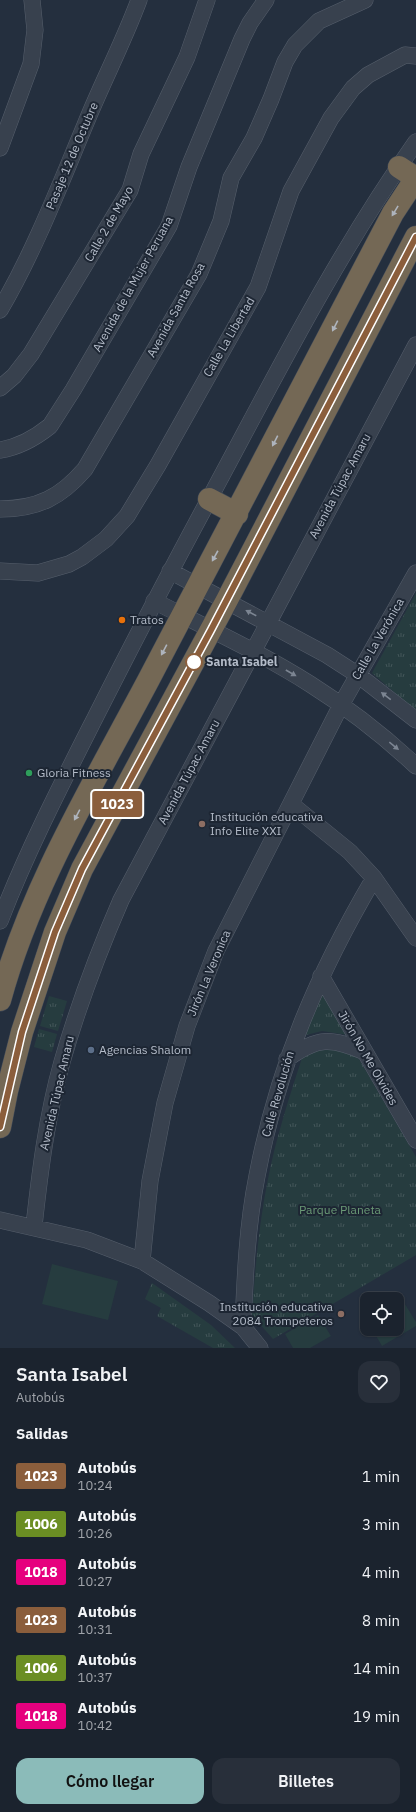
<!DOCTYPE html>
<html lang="es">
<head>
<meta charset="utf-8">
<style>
	:root { --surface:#1b232e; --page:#282f3a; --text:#f1f3f6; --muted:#a0a4aa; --line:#39404a; --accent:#8bbbb9 }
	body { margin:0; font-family:"IBM Plex Sans",sans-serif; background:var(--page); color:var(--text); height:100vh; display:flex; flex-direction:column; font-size:15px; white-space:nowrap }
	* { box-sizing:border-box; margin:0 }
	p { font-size:13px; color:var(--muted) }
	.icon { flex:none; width:22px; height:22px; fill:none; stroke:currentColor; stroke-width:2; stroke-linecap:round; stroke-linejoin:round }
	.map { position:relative; height:1348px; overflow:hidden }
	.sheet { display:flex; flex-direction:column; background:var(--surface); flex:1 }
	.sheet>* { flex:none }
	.badge { padding:0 8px; border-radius:3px; font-size:14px; line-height:26px }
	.fabs { position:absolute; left:360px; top:1292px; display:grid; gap:8px }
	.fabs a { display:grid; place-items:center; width:44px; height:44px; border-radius:8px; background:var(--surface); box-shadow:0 1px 3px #0004,0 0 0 1px var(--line); font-size:20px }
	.map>.badge { position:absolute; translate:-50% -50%; box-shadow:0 0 0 2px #fff }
	h2 { padding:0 16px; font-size:15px; line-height:36px }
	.round { display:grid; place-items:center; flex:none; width:42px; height:42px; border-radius:12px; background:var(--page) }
	.summary { display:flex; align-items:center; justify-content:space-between; height:68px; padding:0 16px }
	h1 { font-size:19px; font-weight:600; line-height:30px }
	.primary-button { display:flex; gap:8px; margin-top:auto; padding:8px 16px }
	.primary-button a { flex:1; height:46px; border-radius:12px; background:var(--accent); color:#111; font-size:16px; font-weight:600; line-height:46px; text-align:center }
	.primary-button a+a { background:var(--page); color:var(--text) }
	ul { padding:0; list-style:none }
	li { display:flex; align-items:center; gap:12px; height:48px; padding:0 16px }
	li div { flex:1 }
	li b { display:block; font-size:15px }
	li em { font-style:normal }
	li .badge { min-width:44px; font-weight:700; text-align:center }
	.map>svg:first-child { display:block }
	.green { fill:#263c3f }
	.park { fill:url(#park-tufts) }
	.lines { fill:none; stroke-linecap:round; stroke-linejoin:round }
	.minor-casing { stroke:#565f6c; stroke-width:17 }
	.highway-casing { stroke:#434c59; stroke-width:23 }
	.minor { stroke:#38414e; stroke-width:16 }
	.highway { stroke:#746855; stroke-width:22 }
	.oneway { fill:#aeb4bd }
	.oneway2 { fill:#7c8592 }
	.line-casing { stroke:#fff; stroke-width:9 }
	.line { stroke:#8b5e3c; stroke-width:6 }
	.food-dot { fill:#e8710a; stroke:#1d2633; stroke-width:1.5 }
	.stop-dot { fill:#fff; stroke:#8b5e3c; stroke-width:2 }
	.leisure-dot { fill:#2e9e5b; stroke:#1d2633; stroke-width:1.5 }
	.education-dot { fill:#8d6e63; stroke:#1d2633; stroke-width:1.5 }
	.service-dot { fill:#5c6f8a; stroke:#1d2633; stroke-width:1.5 }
	.labels { text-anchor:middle; stroke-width:4; stroke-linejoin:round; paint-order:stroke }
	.street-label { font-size:12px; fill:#b4bcc9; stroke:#1d2633 }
	.poi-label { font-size:12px; fill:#b4bcc9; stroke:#1d2633; text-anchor:start }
	.stop-label { font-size:12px; font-weight:bold; fill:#b4bcc9; stroke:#1d2633; text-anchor:start }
	.park-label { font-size:12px; fill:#6b9a76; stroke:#1d2633 }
</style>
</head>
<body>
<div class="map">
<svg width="416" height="1348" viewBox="0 0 416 1348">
	<defs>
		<pattern id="park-tufts" width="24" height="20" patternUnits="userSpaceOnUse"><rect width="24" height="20" fill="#263c3f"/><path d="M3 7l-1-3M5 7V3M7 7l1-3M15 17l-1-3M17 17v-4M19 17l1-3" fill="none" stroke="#435659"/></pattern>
	</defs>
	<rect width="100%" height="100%" fill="#242f3e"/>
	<path class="green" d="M52,1264L118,1281L108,1320L42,1304Z
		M403,1301L416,1322V1326L382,1346L372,1329H397V1304Z
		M318,1315L331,1336L310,1348H293L285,1334Z"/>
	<path class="park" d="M416,593V711L372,673Z
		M320,988L348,1035L322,1031L302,1036Z
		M49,996L67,1001L58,1031L40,1026Z
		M39,1029L57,1034L52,1052L34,1047Z
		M318,1049L346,1050L359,1059L416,1157V1255L273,1339L252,1315C255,1269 259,1223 268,1179C276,1138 289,1098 302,1058Z
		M152,1283L211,1325L235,1348H213L157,1316L161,1308L145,1299Z"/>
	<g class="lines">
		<g class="minor-casing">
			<path id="minor" d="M0,148L31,64L35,30L32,0
				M0,310C34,252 59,187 85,125C102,83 123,43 139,0
				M0,388L14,376L31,354L130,190L141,154L187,57L207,0
				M0,450C20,447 35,438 50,426L73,390L169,226L189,167L242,39L250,23L266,0
				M0,509C38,509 61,497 85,469L199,274L221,221L231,178L254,138L271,99L285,62L295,45L319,21L365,0
				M0,571L38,573L69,564L82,557L106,539L127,516L158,465L258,287L291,191L331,118L353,88L368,75L405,55L416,56
				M170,571L327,655L358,675L416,720
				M154,601C207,628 261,653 310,684C348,708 384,736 416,766
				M291,804L350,852L374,878L416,938
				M0,921C27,851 62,783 96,716C134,641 173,566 213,492C277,373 338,252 416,142
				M321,976L416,1140
				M287,1059C317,1037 331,1037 365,1052
				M0,1220L87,1240L142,1261L209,1303L243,1327L260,1348
				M34,1226C40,1171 47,1115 62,1062C78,1006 98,953 121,900L416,345
				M142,1261L150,1181L165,1103L187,1026L216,951L341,705L416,573
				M243,1327C245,1277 247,1226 257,1176C278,1066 317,975 374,878"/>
		</g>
		<g class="highway-casing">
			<path id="highway" d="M399,167L416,178
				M209,499L237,514
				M0,1000C31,886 94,783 149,679C230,524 312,369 393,213L416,178
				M0,1127L7,1091L22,1032L55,932L82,869L227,600L416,237"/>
		</g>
		<use href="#minor" class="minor"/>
		<use href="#highway" class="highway"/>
	</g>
	<defs><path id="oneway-solid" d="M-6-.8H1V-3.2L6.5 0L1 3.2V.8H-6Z"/></defs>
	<g class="oneway">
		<use href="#oneway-solid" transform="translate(395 211) rotate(121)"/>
		<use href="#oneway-solid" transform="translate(335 326) rotate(117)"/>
		<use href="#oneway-solid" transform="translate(275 441) rotate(117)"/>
		<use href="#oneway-solid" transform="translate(215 556) rotate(119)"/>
		<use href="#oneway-solid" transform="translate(164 650) rotate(118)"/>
		<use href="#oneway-solid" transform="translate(77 815) rotate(118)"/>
	</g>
	<g class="oneway2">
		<use href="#oneway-solid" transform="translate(251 613) rotate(-152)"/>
		<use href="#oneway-solid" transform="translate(291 673) rotate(30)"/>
		<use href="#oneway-solid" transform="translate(386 696) rotate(-143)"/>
		<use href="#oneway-solid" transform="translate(394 746) rotate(39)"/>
	</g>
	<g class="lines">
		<g class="line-casing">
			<path id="line" d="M0,1127L22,1032L55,932L82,869L211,630L416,237"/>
		</g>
		<use href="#line" class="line"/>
	</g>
	<circle class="food-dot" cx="122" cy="620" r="4"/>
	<circle class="stop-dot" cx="194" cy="662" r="8"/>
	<circle class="leisure-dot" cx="29" cy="773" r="4"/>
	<g class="education-dot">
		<circle cx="202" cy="824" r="4"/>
		<circle cx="341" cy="1314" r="4"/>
	</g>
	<circle class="service-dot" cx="91" cy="1050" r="4"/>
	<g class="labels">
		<g class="street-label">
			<text transform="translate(72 156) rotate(-67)" y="4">Pasaje 12 de Octubre</text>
			<text transform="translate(109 224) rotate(-60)" y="4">Calle 2 de Mayo</text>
			<text transform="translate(133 284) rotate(-61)" y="4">Avenida de la Mujer Peruana</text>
			<text transform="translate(176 310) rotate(-61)" y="4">Avenida Santa Rosa</text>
			<text transform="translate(229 337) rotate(-60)" y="4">Calle La Libertad</text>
			<text transform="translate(340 486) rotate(-62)" y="4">Avenida Túpac Amaru</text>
			<text transform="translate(378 639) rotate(-60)" y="4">Calle La Verónica</text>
			<text transform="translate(189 772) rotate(-62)" y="4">Avenida Túpac Amaru</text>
			<text transform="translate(209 973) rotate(-67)" y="4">Jirón La Veronica</text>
			<text transform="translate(368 1058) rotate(60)" y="4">Jirón No Me Olvides</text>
			<text transform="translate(57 1093) rotate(-77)" y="4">Avenida Túpac Amaru</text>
			<text transform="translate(278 1094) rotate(-74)" y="4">Calle Revolución</text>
		</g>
		<g class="poi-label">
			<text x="130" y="624">Tratos</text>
			<text x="37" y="777">Gloria Fitness</text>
			<text x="210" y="821">Institución educativa<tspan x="210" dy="14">Info Elite XXI</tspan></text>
			<text x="99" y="1054">Agencias Shalom</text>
			<text x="333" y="1311" text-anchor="end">Institución educativa<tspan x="333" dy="14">2084 Trompeteros</tspan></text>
		</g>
		<g class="stop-label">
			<text x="206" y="666">Santa Isabel</text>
		</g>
		<g class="park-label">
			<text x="340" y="1214">Parque Planeta</text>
		</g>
	</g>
</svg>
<div class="fabs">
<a><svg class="icon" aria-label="locate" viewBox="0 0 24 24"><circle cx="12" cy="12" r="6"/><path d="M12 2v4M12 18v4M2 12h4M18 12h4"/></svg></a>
</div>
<b class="badge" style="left:117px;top:804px;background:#8b5e3c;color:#fff">1023</b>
</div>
<section class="sheet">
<div class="summary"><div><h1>Santa Isabel</h1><p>Autobús</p></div><a class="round"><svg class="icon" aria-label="heart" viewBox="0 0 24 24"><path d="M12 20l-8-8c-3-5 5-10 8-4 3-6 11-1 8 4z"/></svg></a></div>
<h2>Salidas</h2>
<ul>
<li><span class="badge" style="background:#8b5e3c;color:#fff">1023</span><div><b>Autobús</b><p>10:24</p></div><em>1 min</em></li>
<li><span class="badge" style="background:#6b8e23;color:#fff">1006</span><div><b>Autobús</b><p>10:26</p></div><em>3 min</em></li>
<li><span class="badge" style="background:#e6007e;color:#fff">1018</span><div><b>Autobús</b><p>10:27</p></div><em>4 min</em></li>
<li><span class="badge" style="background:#8b5e3c;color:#fff">1023</span><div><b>Autobús</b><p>10:31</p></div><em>8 min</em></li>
<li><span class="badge" style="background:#6b8e23;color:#fff">1006</span><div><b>Autobús</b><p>10:37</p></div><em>14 min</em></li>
<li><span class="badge" style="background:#e6007e;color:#fff">1018</span><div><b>Autobús</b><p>10:42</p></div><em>19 min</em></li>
</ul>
<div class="primary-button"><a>Cómo llegar</a><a>Billetes</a></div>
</section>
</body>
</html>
